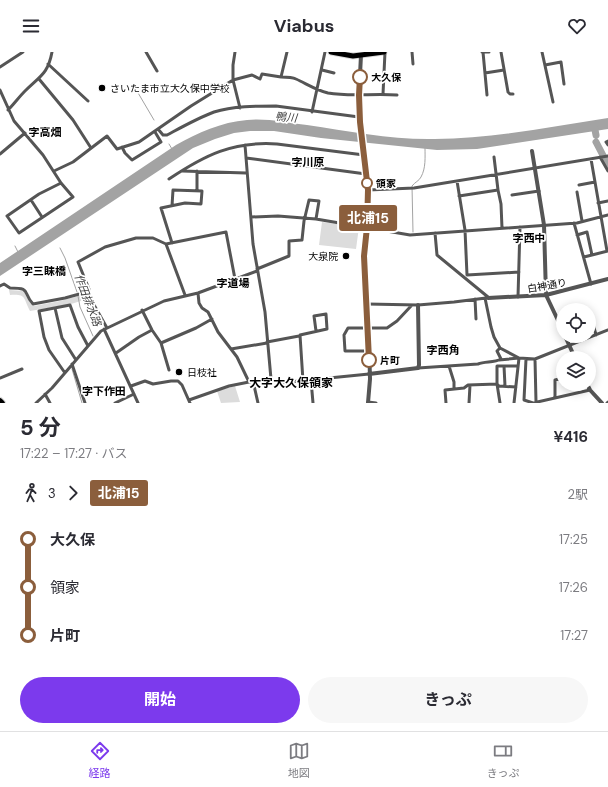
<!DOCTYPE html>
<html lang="ja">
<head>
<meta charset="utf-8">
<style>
	:root { --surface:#fff; --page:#f7f7f7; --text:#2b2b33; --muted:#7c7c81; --line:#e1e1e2; --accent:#7c3aed }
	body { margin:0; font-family:"DM Sans","Noto Sans JP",sans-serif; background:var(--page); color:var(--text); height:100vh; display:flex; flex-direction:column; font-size:15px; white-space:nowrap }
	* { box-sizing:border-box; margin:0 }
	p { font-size:13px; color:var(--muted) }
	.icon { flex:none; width:22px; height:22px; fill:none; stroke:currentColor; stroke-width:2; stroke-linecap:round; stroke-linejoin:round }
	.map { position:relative; height:351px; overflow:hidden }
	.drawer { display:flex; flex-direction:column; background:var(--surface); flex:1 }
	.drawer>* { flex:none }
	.badge { padding:0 8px; border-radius:3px; font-size:14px; line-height:26px }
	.tools { position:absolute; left:556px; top:251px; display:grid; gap:8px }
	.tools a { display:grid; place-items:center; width:40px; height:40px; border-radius:50%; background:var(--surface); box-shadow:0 2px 10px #0003; font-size:20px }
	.map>.badge { position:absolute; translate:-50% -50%; box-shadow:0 0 0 2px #fff }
	.legs { display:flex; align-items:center; gap:6px; height:44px; padding:0 20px; font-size:13px }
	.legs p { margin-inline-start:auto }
	.headline { display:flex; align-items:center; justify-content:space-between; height:68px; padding:0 20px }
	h1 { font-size:22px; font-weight:700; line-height:30px }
	.action { display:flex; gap:8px; margin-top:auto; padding:8px 20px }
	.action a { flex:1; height:46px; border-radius:24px; background:var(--accent); color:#fff; font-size:16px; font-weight:700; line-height:46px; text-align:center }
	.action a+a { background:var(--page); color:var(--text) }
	ul { padding:0 20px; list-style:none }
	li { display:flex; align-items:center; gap:14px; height:48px; font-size:15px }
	li i { display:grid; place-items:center; width:6px; height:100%; margin:0 5px; background:currentColor }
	li i::after { content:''; width:10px; height:10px; margin:-5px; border:3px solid; border-radius:50%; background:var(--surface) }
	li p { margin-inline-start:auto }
	li:first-child i { background:linear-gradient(#0000 50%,currentColor 0) }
	li:last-child i { background:linear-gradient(currentColor 50%,#0000 0) }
	header { display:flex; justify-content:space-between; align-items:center; height:52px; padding:0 20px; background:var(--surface); font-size:18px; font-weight:700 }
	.dock { display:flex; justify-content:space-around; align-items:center; height:56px; border-top:1px solid var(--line); background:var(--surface); font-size:11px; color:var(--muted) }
	.dock a { display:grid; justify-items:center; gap:2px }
	.dock .selected { color:var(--accent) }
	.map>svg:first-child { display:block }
	.green { fill:#dcdcdc }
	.water { fill:#a3a3a3 }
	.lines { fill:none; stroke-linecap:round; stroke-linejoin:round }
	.stream { stroke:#a3a3a3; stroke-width:1 }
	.river { stroke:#a3a3a3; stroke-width:7 }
	.primary-casing { stroke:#dbdbdb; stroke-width:7 }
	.trunk-casing { stroke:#dbdbdb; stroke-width:8 }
	.minor { stroke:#555; stroke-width:3 }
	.tertiary { stroke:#555; stroke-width:4 }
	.primary { stroke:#000; stroke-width:5 }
	.trunk { stroke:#000; stroke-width:5.5 }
	.line-1-casing { stroke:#fff; stroke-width:9 }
	.line-1 { stroke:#8b5e3c; stroke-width:6 }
	.stop-1-dot { fill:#fff; stroke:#8b5e3c; stroke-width:2 }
	.poi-dot { fill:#000; stroke:#fff; stroke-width:1.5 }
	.labels { text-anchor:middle; stroke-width:3.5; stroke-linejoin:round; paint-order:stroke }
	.stop-label { font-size:10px; font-weight:bold; fill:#000; stroke:#fff; text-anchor:start }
	.poi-label { font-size:10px; fill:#000; stroke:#fff; text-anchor:start }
	.street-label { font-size:10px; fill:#000; stroke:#fff }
	.water-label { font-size:11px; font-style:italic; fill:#444; stroke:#fff }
	.neighbourhood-label { font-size:11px; font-weight:bold; fill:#000; stroke:#fff }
	.quarter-label { font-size:12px; font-weight:bold; fill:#000; stroke:#fff }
</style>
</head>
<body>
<header><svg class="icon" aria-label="menu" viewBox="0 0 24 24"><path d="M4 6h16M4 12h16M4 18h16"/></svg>Viabus<svg class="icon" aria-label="heart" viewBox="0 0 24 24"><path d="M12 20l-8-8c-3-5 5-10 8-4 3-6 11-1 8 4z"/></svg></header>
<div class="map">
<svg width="608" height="351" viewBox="0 0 608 351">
	<rect width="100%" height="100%" fill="#fff"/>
	<path class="green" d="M322,170L359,175L356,197L319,193Z
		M9,238L24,239L31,252L34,254L60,249L82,243H84L87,247L71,252L30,259C23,246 27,242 10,243Z
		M235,334L240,350L221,351L217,339Z"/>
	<path class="water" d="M608,66V77L477,97L437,98L321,86L274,79H250L234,81L215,87L193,96L0,224V211L176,93C198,81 221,70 247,68C267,66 288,71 307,73C347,79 388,87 428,87C488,88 548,75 608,66Z"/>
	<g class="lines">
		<path class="stream" d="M134,34L154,68
			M169,92L172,97
			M413,180L412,134C415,130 419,129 421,125C426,116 425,105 425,96
			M15,194L18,200
			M60,196L65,206L77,240
			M78,244L80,255L93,284
			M72,317L82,351"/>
		<path class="river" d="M594,73L596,83
			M596,90L608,113"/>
		<g class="primary-casing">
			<path id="primary" d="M331,0L353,4L384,0"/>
		</g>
		<g class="trunk-casing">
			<path id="trunk" d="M0,349L2,351"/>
		</g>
		<path class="minor" d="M146,0L157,19
			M287,0L281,25C286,25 292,25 296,27C307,32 316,38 328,41C351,45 374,41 397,43
			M412,0L413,12
			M482,0H489
			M483,0L487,43
			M501,0L508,40L510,42H513
			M542,0L553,50
			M48,12L88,49
			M545,13L561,10L564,32
			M0,15L23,0
			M322,18L334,21
			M485,21L504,18
			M39,27L73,68L91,96
			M0,38L14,69L43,103L61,131L73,145L19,181L7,164L39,142L61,131
			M383,42L385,0
			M240,56L233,28L252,23L260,27L262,22L281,25
			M8,58C14,52 19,45 25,39C40,24 48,22 52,0
			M312,60L325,0
			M158,77L163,83H167C182,75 198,66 214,60C233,54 256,54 276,54L359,65
			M608,89L606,90L608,93
			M245,93L253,192L265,260L271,327
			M122,95L125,101L132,108L161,90L155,80
			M0,102L25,81
			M600,105L608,119
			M246,106L366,122
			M591,107L607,199
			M54,119L73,110L107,84L117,97L139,90L191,54L233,28V13L235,0
			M182,119L246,121
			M169,127C205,103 233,89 277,92L364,103
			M457,129L465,178L467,223L519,220
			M579,133L595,130
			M197,138V119
			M368,138L414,136L608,104
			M498,138L501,152L502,176
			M577,140L582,169
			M512,143L539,139
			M459,144L498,138L494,105
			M31,148L42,165
			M598,151L608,149
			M251,165L278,164L316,167L410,183L577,171L608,163
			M574,171L591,232
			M435,181L437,203L488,245
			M577,183L587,180L592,203
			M172,191L161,156L185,151L201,152L202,139L173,138L172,154
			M166,192L185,243
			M584,205L608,199
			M257,217L289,204V189L302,188L304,169L309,148L319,149L316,167
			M0,234L4,232L10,236C32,236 22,240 33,252L65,246L83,241L89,242
			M198,241L199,251L202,256L208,260L218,280L237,305L249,330
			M518,245L520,175
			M485,246L491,275L494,285L500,296L519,306L535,307L608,278
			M475,247L476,267
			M367,252L418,253L454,250L486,246
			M55,256L62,286L76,308
			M142,258L152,278L161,291L169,318
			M592,268L596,283
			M107,276L89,244V237L78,210L105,195L136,186H153L166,192L226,180L235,227
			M104,277L138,351
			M267,290L299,284
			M161,291L196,276L212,267
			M231,297L267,291
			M369,299H345L344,283L348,276H387L397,269L412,253
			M116,301L139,285L152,278
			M526,307L524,348L533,351
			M535,307L536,350
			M499,308L519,306L514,351
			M72,312L85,351
			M449,314L454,330V337
			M504,314L505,334
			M418,316L478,312C485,309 494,311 501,307L497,299L500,296
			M65,321L49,298L44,285L39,259L70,253L78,275L88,294
			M0,326L22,317
			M311,328L313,351
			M253,329L258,351
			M303,329L300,283L327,277L326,262L314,264L316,279
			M131,334L145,329L153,332L171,329H178L182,333L190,351
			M45,342L50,351
			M555,346V328L563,326
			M189,348L229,334L249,330L271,327L279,331L369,322
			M368,350L376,351
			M36,351L52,336L101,279L164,249L198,241L257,219
			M115,351L134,342
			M446,351L445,338L464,336L468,333L497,332L499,334L516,335
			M469,351L470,333
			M500,351L497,332V314H518
			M533,351L590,338
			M607,351L608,350"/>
		<path class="tertiary" d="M361,3L359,43V65L368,138L367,175L364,204L369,289L370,327L368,351
			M532,99L544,173L546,243L563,279
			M488,246L546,243L608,227
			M565,284L575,306
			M369,322L418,316L419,313L418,253
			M587,332L590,338L602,351"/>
		<use href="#primary" class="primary"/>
		<use href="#trunk" class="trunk"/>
	</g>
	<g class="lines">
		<g class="line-1-casing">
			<path id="line-1" d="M360,25L359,43L360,70L368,138L367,175L364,204L369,308"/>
		</g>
		<use href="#line-1" class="line-1"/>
	</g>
	<g class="stop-1-dot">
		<circle cx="360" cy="25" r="7"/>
		<circle cx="367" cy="131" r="5"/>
		<circle cx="369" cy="308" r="7"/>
	</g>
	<g class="poi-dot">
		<circle cx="102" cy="36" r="4"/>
		<circle cx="346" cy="204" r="4"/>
		<circle cx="179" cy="320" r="4"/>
	</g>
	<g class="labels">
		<g class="stop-label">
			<text x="371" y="29">大久保</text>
			<text x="376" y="135">領家</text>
			<text x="380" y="312">片町</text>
		</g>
		<g class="poi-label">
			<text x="110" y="40">さいたま市立大久保中学校</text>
			<text x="338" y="208" text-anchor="end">大泉院</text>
			<text x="187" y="324">日枝社</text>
		</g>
		<g class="street-label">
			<text transform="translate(547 233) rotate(-10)" y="4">白神通り</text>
		</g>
		<g class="water-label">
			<text transform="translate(286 65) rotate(5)" y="4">鴨川</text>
			<text transform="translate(88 248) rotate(69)" y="4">作田排水路</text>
		</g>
		<g class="neighbourhood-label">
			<text x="45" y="84">字高畑</text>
			<text x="308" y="114">字川原</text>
			<text x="529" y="190">字西中</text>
			<text x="44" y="223">字三眛橋</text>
			<text x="233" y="235">字道場</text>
			<text x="443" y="302">字西角</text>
			<text x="104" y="343">字下作田</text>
		</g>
		<g class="quarter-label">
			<text x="291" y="335">大字大久保領家</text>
		</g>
	</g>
</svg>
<div class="tools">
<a><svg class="icon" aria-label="locate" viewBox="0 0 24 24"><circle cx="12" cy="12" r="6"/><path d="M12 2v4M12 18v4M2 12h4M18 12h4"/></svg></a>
<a><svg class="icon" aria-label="layers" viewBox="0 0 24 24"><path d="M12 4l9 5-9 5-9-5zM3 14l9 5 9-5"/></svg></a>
</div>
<b class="badge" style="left:368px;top:166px;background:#8b5e3c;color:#fff">北浦15</b>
</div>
<section class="drawer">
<div class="headline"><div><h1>5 分</h1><p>17:22 – 17:27 · バス</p></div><b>¥416</b></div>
<div class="legs"><svg class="icon" aria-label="walk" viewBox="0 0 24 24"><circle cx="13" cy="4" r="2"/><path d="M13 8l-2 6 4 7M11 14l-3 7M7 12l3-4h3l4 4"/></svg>3<svg class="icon" aria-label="forward" viewBox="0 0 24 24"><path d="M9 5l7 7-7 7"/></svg><b class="badge" style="background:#8b5e3c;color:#fff">北浦15</b><p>2駅</p></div>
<ul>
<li><i style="color:#8b5e3c"></i><b>大久保</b><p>17:25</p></li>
<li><i style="color:#8b5e3c"></i><span>領家</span><p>17:26</p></li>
<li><i style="color:#8b5e3c"></i><b>片町</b><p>17:27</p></li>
</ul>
<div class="action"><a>開始</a><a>きっぷ</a></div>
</section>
<nav class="dock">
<a class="selected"><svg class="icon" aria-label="directions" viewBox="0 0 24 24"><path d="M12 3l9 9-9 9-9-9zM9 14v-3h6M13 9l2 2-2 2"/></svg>経路</a>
<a><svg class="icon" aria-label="map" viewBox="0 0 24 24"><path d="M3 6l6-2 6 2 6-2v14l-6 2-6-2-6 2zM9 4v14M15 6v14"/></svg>地図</a>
<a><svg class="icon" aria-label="tickets" viewBox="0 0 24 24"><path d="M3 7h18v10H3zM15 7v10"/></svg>きっぷ</a>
</nav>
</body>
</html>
